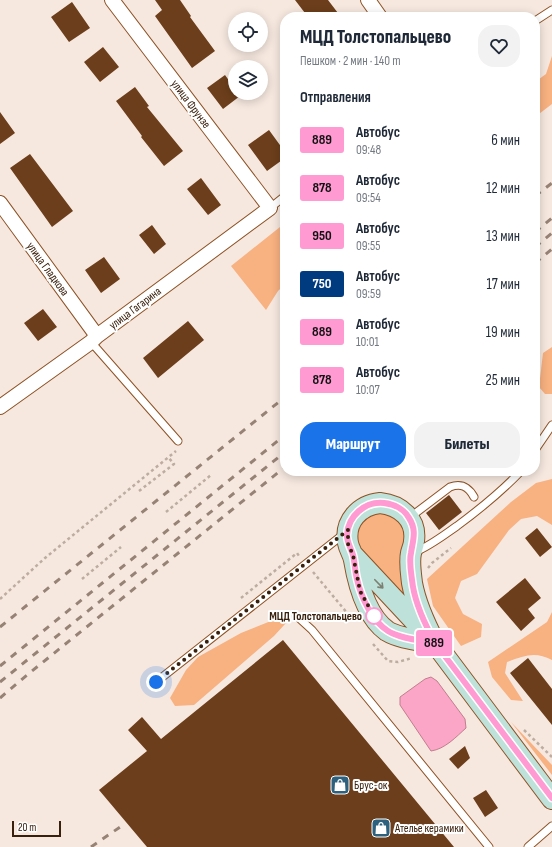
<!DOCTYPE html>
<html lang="ru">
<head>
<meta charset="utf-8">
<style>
	:root { --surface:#fff; --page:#f2f2f3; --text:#1f2937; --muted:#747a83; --accent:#1a73e8 }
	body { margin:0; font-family:"Sofia Sans Condensed",sans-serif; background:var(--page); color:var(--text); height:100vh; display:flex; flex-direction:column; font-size:15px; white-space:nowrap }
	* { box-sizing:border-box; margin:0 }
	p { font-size:13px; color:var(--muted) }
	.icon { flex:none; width:22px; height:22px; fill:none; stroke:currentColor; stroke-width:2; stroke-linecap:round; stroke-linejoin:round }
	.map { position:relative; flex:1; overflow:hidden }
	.details { position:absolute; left:280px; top:12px; width:260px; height:464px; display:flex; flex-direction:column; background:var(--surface); border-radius:16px; box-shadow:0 2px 10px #0003 }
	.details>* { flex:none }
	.badge { padding:0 8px; border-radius:3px; font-size:14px; line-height:26px }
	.controls { position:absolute; left:228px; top:12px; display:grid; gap:8px }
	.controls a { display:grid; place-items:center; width:40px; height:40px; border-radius:50%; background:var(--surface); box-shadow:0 2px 10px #0003; font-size:20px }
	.scale { position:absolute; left:12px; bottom:10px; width:49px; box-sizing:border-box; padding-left:4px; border:2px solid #39200d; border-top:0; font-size:11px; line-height:14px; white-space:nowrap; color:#39200d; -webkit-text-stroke:3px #fff; paint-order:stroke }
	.you { position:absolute; width:20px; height:20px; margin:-10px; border:3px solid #fff; border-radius:50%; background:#1a73e8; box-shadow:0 0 0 6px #1a73e833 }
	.map>.badge { position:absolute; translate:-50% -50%; box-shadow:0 0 0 2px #fff }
	h2 { padding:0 20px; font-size:15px; line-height:36px }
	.round { display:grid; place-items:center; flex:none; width:42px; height:42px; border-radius:16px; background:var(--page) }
	.head { display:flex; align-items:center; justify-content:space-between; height:68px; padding:0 20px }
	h1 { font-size:19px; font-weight:800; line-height:30px }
	.primary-button { display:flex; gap:8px; margin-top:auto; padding:8px 20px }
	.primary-button a { flex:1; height:46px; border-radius:16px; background:var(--accent); color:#fff; font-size:16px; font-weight:800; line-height:46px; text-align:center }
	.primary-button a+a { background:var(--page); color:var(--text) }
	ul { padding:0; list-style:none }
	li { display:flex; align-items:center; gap:12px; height:48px; padding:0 20px }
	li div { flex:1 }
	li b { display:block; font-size:15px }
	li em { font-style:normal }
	li .badge { min-width:44px; font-weight:700; text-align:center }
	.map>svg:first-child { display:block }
	.green { fill:#f8b180 }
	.water { fill:#fba6c6; stroke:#c17e8e }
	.building { fill:#6c3e1b }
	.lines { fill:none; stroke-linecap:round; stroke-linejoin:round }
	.lane-casing { stroke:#8d5225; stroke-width:9 }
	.street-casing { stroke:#8d5225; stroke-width:16 }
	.secondary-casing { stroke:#8d5225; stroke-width:22 }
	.path { stroke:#bdaca0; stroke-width:2.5; stroke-dasharray:3 3; stroke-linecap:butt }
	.lane { stroke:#fff; stroke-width:7 }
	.street { stroke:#fff; stroke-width:14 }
	.secondary { stroke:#bee2da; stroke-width:20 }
	.rail { stroke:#968375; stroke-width:3; stroke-dasharray:7 7; stroke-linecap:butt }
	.oneway { stroke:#7c8174 }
	.line-casing { stroke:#fff; stroke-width:9 }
	.line { stroke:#ff9ad2; stroke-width:6 }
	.walk { stroke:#39200d; stroke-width:4; stroke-dasharray:0 7.2 }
	.stop-dot { fill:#fff; stroke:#ff9ad2; stroke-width:2 }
	.labels { text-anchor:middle; stroke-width:4; stroke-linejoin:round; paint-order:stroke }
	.street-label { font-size:12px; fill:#39200d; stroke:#fff }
	.stop-label { font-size:12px; font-weight:bold; fill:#39200d; stroke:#fff; text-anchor:end }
	.poi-label { font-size:12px; fill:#39200d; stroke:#fff; text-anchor:start }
</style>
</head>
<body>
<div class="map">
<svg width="552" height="847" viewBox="0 0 552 847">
	<rect width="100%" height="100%" fill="#f6e8df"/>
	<path class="green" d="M552,56V104L535,117V82L546,74Z
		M285,223V284L278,291L266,310L231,266Z
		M552,347V394H545L539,387L543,353Z
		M552,479V525L537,516L521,519L509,530L477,574L461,581L455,598L463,614L482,624L481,637L461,646L433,606L427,579L511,502L536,483Z
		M379,509L404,522L412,607L353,544L355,525Z
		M552,612V660C535,651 524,656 507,662L505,673L523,701L511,700L492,677L488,662L547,622Z
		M281,617L285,619L286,623L274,636L194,705L175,706L170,698L186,670L198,657L241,633Z
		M511,722L552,765V775Z"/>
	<path class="water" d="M431,677L437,681L465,719L466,728C456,737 445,749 431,751L400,705V697L425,679Z"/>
	<path class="building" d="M155,0H180L191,16L190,17L215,51L192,68L155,16L162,10Z
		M295,0H328L341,17H308Z
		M72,2L90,28L69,42L51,17Z
		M103,47L119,67L100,82L84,62Z
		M225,75L235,89V93H238L240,96L223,109L207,88Z
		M135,87L149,106L147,107L183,151L164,166L141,137L142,136L116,101Z
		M0,112L15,133L0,144Z
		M269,130L285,152V158L267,171L248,145Z
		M30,154L73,211L52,227L10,168Z
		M201,178L221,205L208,215L187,189Z
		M152,225L166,244L154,254L139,235Z
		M104,257L120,279L101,293L85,270Z
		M43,309L57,327L38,341L24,323Z
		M188,321L204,340L158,378L143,358Z
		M449,495L462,512L439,530L426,513Z
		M537,528L552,547L540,557L525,538Z
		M525,578L541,598L528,609L535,618L521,631L496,602Z
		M283,640L454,847H147L99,790L147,751L128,730L142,717L161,739Z
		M528,658L552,689V725L510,673Z
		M465,746L470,758L458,769L449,759Z
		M486,790L498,808L485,817L473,798Z"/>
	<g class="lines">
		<g class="lane-casing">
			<path id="lane" d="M535,21L552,10
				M270,208L285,196
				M91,342L178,441
				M535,450L552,425
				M409,518L450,487C461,483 468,486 474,497
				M415,552C430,546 444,535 457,526C480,509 501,492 521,471
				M300,619L312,630L489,847
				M156,682L345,533
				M528,847L552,826"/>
		</g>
		<g class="street-casing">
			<path id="street" d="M368,0L380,17
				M0,203L97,336
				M0,407L91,342L97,336L270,208L112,0"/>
		</g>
		<g class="secondary-casing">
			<path id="secondary" d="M380,503C400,505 417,519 414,541C414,545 412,549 411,553C409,562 411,574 412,583C416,605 425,624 435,643C420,640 400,639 387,631C366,616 358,584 354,560C353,554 349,549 348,543C344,521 360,505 380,503Z
				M353,555L435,643L552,799"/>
		</g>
		<path class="path" d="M139,491L174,464L168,457
			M166,512L211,475
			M428,568L432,563L451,548
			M313,572L353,620
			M82,579L121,547
			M241,598L297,553L299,556
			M0,599L45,558L176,451
			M373,644L388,661L398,662L412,658
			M524,730L552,757"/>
		<use href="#lane" class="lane"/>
		<use href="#street" class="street"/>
		<use href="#secondary" class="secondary"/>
		<path class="rail" d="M535,196L552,183
			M535,232L552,218
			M535,247L552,233
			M535,263L552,249
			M0,627L285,397
			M0,666L285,435
			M0,682L285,452
			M0,698L27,675L285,467
			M91,847L123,825"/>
	</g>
	<defs><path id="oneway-shaft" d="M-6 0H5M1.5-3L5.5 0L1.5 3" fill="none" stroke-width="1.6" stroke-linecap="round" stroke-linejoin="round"/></defs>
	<use class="oneway" href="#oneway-shaft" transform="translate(379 584) rotate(46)"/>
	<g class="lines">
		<g class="line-casing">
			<path id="line" d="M431,635C422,618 414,599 412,580C411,572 409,561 411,553C413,540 417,530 409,518C404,509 394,504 384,503C365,501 348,516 347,535C347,543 351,548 353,555C355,563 355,572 357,579C361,597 372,621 388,631C401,639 420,640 435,643L552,798"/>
		</g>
		<use href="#line" class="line"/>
		<path class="walk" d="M156,682L348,530V544L353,555L360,591L374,616"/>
	</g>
	<defs>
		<g id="shop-square" transform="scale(1)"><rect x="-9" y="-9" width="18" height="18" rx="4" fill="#2d617e" stroke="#fff"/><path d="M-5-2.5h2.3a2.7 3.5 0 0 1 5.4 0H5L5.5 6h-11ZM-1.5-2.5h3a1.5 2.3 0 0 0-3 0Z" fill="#fff"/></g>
	</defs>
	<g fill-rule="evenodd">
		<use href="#shop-square" x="340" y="785"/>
		<use href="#shop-square" x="381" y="828"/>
	</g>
	<circle class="stop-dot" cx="374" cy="616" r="8"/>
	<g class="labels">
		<g class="street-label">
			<text transform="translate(191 104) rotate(53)" y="4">улица Фрунзе</text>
			<text transform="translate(48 269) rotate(54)" y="4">улица Гладкова</text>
			<text transform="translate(135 308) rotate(-37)" y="4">улица Гагарина</text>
		</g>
		<g class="stop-label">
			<text x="362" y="620">МЦД Толстопальцево</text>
		</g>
		<g class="poi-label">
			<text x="354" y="789">Брус-ок</text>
			<text x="395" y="832">Ателье керамики</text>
		</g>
	</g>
</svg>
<div class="controls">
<a><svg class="icon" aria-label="locate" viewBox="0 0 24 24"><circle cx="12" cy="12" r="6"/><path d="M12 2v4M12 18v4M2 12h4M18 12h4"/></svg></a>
<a><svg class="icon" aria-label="layers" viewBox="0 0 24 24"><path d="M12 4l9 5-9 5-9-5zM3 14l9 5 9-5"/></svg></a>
</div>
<div class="scale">20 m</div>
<div class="you" style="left:156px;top:682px"></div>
<b class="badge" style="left:434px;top:643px;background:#ff9ad2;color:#111">889</b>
<section class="details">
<div class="head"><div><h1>МЦД Толстопальцево</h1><p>Пешком · 2 мин · 140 m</p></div><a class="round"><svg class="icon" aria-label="heart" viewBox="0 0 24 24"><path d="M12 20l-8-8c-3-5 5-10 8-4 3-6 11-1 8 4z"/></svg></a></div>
<h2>Отправления</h2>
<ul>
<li><span class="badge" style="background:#ff9ad2;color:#111">889</span><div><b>Автобус</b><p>09:48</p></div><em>6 мин</em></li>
<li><span class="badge" style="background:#ff9ad2;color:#111">878</span><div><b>Автобус</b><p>09:54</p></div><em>12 мин</em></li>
<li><span class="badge" style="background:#ff9ad2;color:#111">950</span><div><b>Автобус</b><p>09:55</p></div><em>13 мин</em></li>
<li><span class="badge" style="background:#003b80;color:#fff">750</span><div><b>Автобус</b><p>09:59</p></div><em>17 мин</em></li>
<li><span class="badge" style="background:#ff9ad2;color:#111">889</span><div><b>Автобус</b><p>10:01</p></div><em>19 мин</em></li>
<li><span class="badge" style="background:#ff9ad2;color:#111">878</span><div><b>Автобус</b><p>10:07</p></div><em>25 мин</em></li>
</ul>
<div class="primary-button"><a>Маршрут</a><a>Билеты</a></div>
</section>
</div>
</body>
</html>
